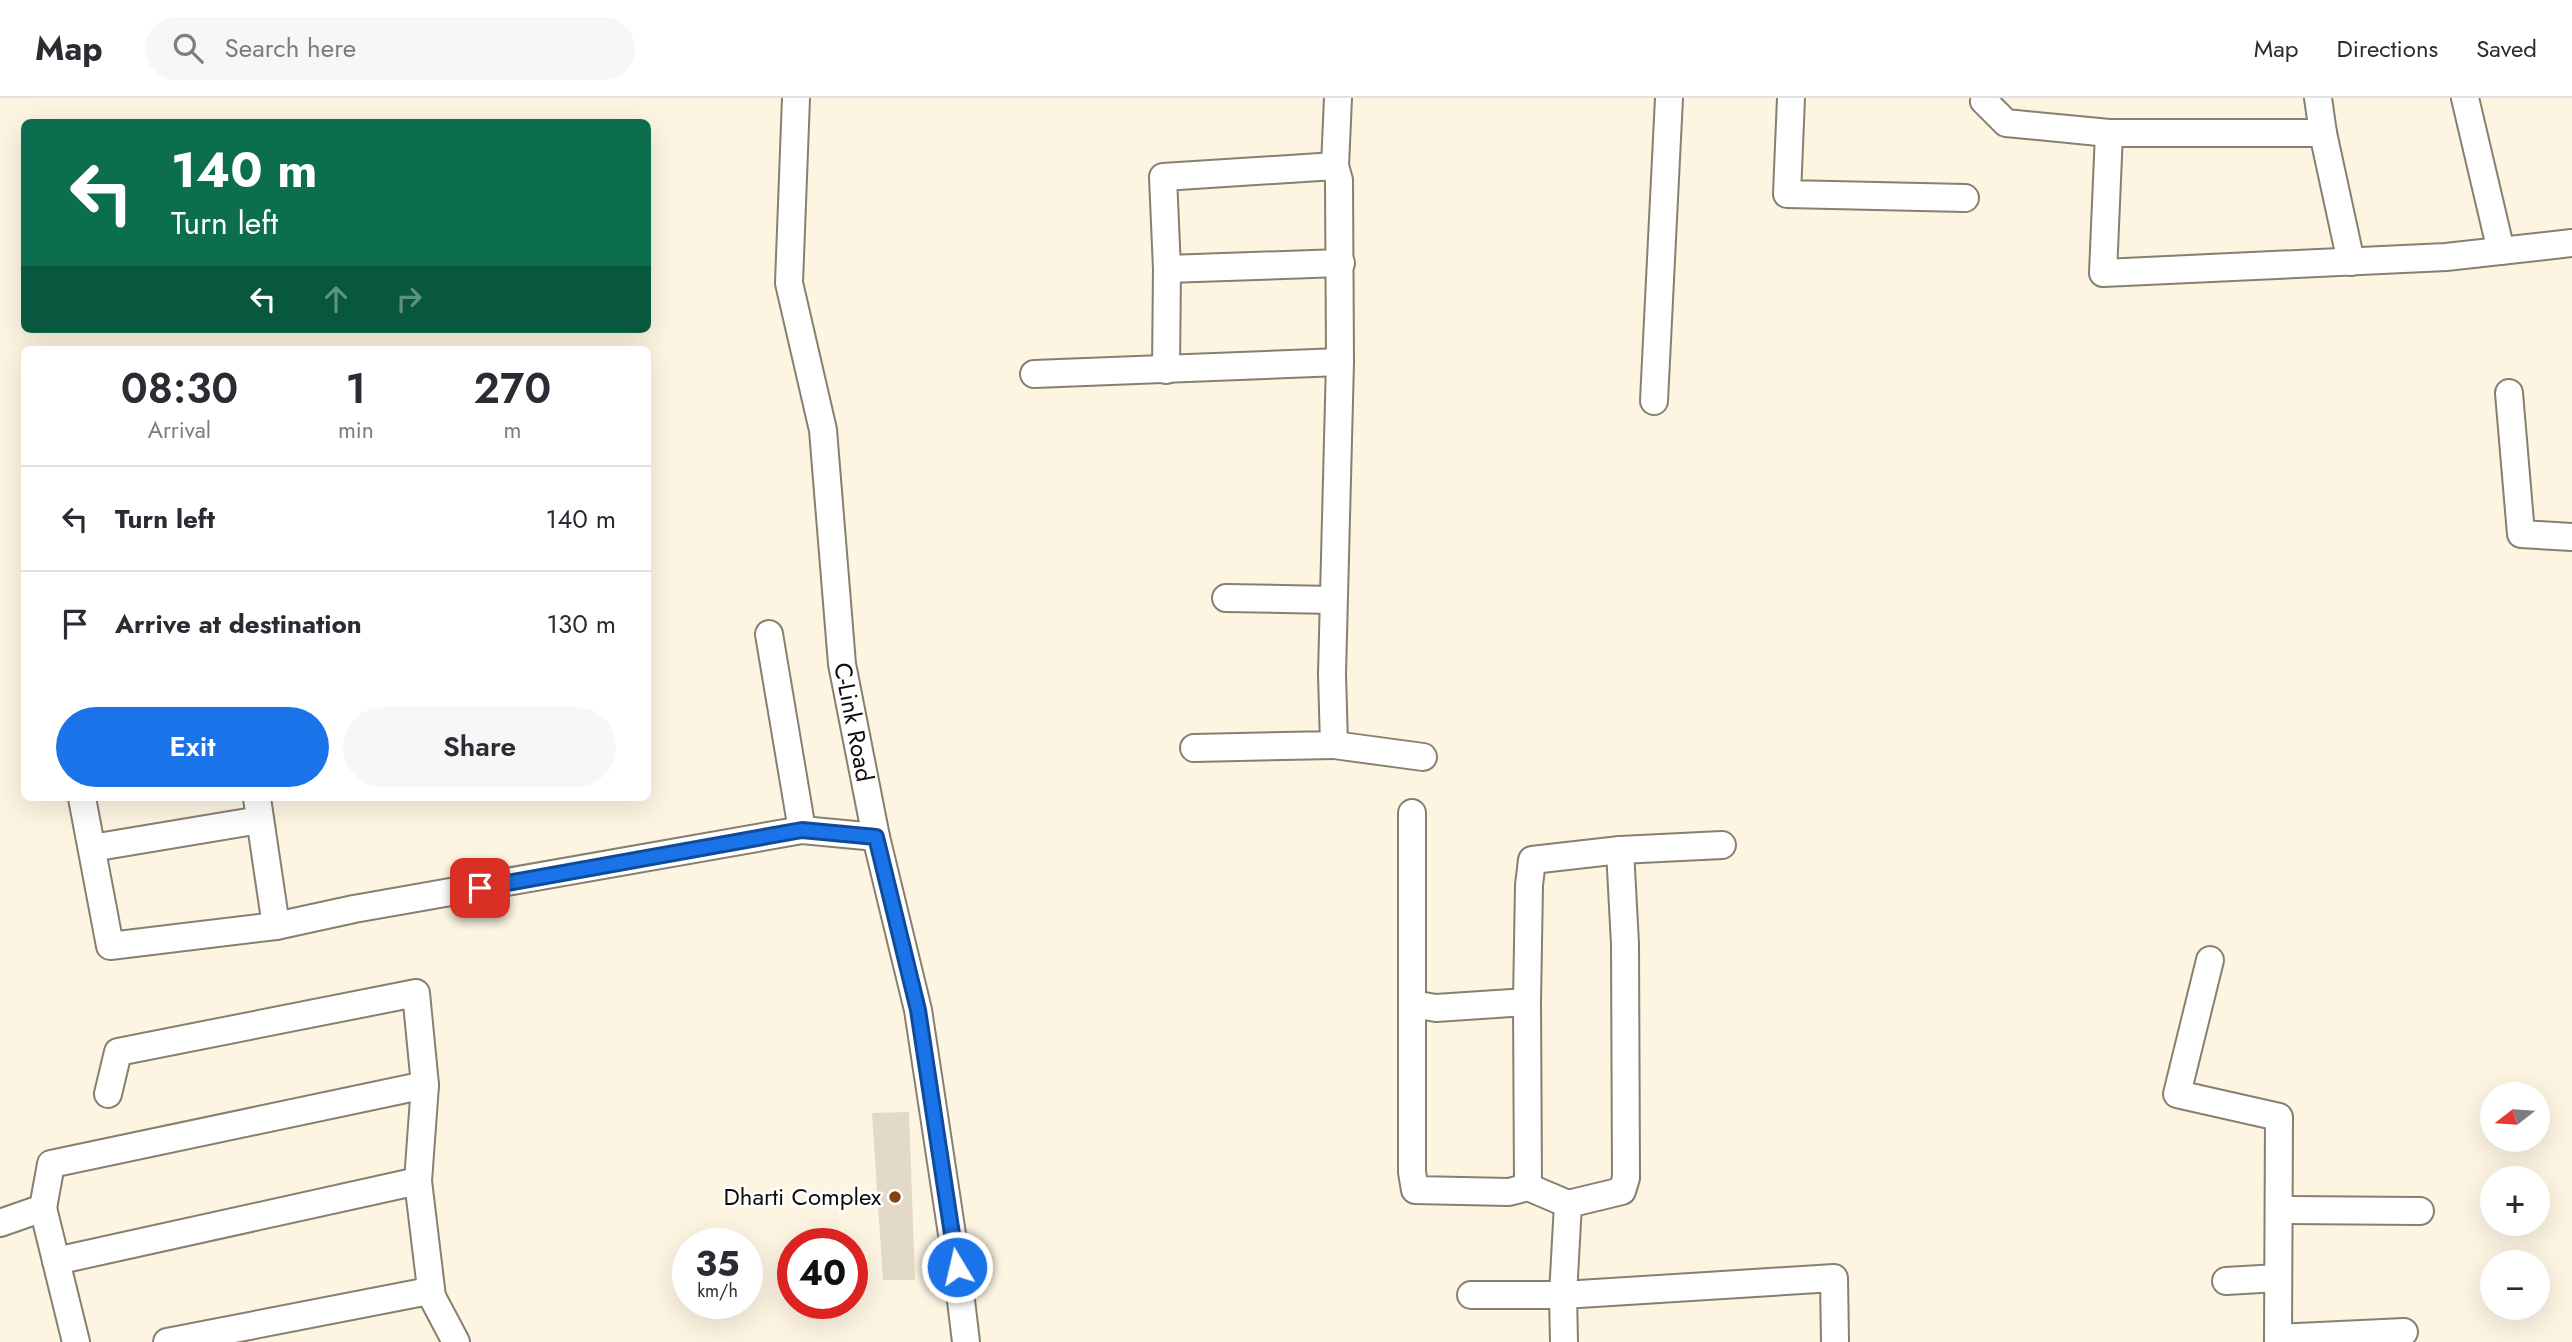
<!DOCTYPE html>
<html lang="en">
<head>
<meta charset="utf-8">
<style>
	body { margin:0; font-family:Jost,sans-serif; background:#f7f7f7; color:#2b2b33; height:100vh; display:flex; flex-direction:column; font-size:26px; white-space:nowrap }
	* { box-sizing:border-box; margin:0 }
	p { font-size:23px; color:#7c7c81 }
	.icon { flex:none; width:38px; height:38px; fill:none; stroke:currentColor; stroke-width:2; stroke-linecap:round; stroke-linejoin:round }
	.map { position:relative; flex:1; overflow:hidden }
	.sheet { position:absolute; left:21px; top:248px; width:630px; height:455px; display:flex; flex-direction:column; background:#fff; border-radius:10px; box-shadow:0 7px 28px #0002 }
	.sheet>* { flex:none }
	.top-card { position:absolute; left:21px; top:21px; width:630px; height:214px; border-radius:10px; box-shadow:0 7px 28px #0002; background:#0b6e4f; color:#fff; overflow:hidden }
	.needle { width:46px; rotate:253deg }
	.controls { position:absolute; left:2480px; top:984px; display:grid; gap:14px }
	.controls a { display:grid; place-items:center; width:70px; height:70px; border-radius:50%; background:#fff; box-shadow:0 7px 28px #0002; font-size:35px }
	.speed { position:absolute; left:672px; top:1130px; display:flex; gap:14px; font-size:35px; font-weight:700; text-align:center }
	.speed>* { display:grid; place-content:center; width:91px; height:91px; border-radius:50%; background:#fff; box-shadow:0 7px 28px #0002; line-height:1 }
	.speed small { font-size:18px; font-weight:400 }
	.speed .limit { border:10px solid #d22; background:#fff; color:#111 }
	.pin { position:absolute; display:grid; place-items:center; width:60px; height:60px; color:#fff; margin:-30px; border-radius:14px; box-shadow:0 4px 10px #0006 }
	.me { position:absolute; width:77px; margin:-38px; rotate:351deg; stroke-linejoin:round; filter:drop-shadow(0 0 5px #0008) }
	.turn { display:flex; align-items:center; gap:24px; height:147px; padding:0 35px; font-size:32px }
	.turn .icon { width:91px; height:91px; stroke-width:2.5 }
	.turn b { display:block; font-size:49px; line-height:60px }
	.lanes { display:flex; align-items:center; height:66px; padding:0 35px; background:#0003; justify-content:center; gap:35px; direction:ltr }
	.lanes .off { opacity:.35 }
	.eta { display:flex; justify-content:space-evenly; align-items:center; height:119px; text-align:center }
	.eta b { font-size:42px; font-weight:600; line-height:49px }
	.action { display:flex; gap:14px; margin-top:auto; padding:14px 35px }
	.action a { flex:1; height:80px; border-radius:42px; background:#1a73e8; color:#fff; font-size:28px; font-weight:600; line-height:80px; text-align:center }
	.action a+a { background:#f7f7f7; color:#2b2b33 }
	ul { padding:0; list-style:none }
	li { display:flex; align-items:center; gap:21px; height:105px; padding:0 35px; border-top:2px solid #e1e1e2 }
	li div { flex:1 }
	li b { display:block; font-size:26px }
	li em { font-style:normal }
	header { display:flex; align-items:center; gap:42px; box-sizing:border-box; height:98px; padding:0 35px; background:#fff; border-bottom:2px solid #e1e1e2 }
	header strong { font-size:33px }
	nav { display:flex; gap:38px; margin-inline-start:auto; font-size:24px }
	.search { width:490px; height:63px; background:#f7f7f7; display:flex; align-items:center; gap:18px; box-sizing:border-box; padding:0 24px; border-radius:38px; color:#7c7c81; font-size:26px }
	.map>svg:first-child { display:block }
	.building { fill:#e2d9c7 }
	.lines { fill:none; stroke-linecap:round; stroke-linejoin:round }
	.minor-casing { stroke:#877f6f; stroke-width:30 }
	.minor { stroke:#fff; stroke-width:26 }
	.route-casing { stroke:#114b97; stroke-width:18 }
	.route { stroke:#1a73e8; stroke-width:12 }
	.poi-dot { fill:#844409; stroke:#fff; stroke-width:2.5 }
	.labels { text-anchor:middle; stroke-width:5; stroke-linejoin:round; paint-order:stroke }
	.street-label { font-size:24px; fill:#0e0b06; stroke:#fff }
	.poi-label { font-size:24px; fill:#0e0b06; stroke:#fff; text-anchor:end }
</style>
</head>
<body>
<header>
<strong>Map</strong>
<div class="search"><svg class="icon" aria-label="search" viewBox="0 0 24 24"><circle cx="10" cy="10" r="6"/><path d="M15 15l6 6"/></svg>Search here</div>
<nav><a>Map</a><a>Directions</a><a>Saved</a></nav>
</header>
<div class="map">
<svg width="2572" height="1244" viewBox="0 0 2572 1244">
	<rect width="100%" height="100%" fill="#fdf4e2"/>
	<path class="building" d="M909,1014L915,1182H883L872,1015Z"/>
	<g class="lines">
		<defs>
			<g id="minor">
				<path id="s1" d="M796,0L789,185L823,332L842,566L876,739L918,912L957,1169L966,1244"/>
				<path d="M1791,0L1787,96L1965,100"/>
				<path d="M1985,0L1984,3L2006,25L2109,35"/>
				<path d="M2318,0L2323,35L2351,164"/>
				<path d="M2465,0L2501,153"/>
				<path d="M2323,35H2109L2103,175L2446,159L2572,145"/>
				<path d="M1167,171L1341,165"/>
				<path d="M1166,272L1167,171L1163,79L1335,68"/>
				<path d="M1034,276L1340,264"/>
				<path d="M2509,295L2521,436L2572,439"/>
				<path d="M1654,303L1669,0"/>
				<path d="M1226,500L1333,502"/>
				<path d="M769,536L802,732"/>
				<path d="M1334,647L1423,659"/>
				<path d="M1194,650L1334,647L1332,576L1340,264L1339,82L1335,68L1338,0"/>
				<path d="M82,700L110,848L276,828L354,811L802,732L876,739"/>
				<path d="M257,700L276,828"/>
				<path d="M1412,715V1074L1415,1092L1509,1094L1528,1089L1568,1106L1622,1093L1626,1080L1625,846L1620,752"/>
				<path d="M92,750L260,722"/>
				<path d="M2210,862L2177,996L2279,1019L2278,1244"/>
				<path d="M1412,906L1436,910L1527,904"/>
				<path d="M418,1083L425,987"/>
				<path d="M1528,1089L1527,904L1529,787L1532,762L1620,752L1722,747"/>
				<path d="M43,1110L76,1244"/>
				<path d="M2279,1112L2420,1113"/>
				<path d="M0,1125L43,1110L51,1066L425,987L416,895L118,954L108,996"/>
				<path d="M56,1163L418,1083L432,1199"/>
				<path d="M2226,1183L2278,1180"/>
				<path d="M1471,1197H1563L1834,1180L1835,1244"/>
				<path d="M2278,1240L2404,1234"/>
				<path d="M167,1244L429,1193L456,1244"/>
				<path d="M1564,1244L1563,1197L1568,1106"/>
			</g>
		</defs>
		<use href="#minor" class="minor-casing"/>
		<use href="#minor" class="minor"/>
	</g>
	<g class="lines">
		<defs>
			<path id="route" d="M480,790L802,732L876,739L918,912L957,1169"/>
		</defs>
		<use href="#route" class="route-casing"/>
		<use href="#route" class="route"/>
	</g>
	<circle class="poi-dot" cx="895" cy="1099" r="7"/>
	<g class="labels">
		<g class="street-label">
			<text dy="8" stroke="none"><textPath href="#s1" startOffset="630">C-Link Road</textPath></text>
		</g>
		<g class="poi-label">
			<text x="881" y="1107">Dharti Complex</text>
		</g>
	</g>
</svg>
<div class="controls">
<a><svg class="needle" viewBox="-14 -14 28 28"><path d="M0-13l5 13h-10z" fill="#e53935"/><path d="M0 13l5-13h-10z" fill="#7c7c81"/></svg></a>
<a>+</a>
<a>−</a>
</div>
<div class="speed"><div>35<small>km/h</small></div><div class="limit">40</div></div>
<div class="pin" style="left:480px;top:790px;background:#d93025"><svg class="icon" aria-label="arrive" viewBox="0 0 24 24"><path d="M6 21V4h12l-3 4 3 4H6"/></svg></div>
<svg class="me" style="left:957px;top:1169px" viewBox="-20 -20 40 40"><circle r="17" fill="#1a73e8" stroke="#fff" stroke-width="3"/><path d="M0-11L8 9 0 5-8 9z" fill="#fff"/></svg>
<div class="top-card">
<div class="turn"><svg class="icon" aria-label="left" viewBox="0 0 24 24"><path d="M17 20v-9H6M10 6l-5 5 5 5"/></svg><div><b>140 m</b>Turn left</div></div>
<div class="lanes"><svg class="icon" aria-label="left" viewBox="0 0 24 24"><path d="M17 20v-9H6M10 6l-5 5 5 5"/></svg><svg class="icon off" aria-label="ahead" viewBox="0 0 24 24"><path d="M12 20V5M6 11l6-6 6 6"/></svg><svg class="icon off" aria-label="right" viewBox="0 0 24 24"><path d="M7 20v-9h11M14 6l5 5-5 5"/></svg></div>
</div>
<section class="sheet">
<div class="eta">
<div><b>08:30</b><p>Arrival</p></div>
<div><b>1</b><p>min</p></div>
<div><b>270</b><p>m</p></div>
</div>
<ul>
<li><svg class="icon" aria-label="left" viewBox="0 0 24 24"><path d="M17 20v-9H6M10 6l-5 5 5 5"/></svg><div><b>Turn left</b></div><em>140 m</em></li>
<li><svg class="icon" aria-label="arrive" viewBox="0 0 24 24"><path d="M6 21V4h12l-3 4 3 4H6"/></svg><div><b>Arrive at destination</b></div><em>130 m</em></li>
</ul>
<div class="action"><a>Exit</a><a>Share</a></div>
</section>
</div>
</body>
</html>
